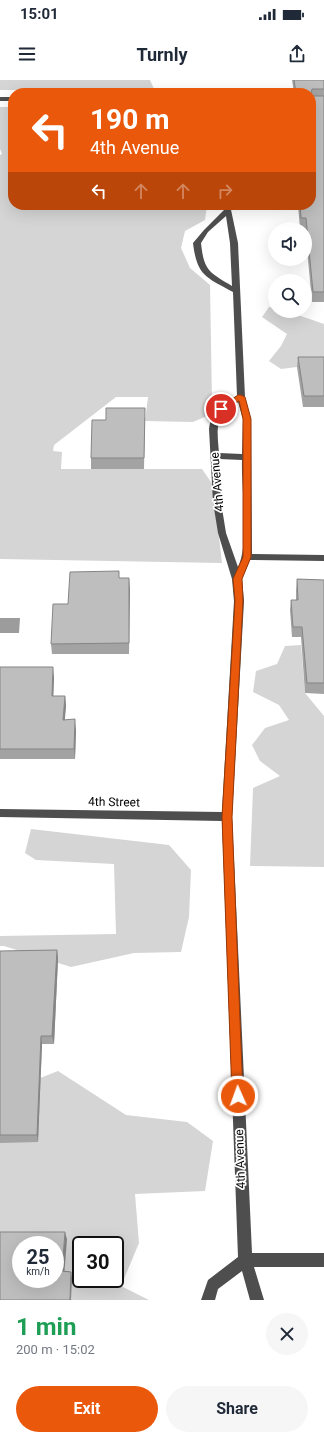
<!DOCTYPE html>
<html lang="en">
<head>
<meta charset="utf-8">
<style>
	body { margin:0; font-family:Roboto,sans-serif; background:#f6f6f7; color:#1f2937; height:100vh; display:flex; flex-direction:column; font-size:15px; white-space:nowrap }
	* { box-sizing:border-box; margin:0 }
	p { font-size:13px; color:#747a83 }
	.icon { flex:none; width:22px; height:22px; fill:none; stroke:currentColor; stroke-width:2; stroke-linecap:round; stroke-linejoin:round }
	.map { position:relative; height:1220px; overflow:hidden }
	.panel { display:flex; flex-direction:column; background:#fff; flex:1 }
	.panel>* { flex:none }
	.top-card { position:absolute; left:8px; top:8px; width:308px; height:122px; border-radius:16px; box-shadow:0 4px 16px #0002; background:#ea580c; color:#fff; overflow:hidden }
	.fabs { position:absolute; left:268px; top:142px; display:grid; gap:8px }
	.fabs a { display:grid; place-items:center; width:44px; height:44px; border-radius:50%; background:#fff; box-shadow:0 4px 16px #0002; font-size:20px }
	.speed { position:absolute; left:12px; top:1156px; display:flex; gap:8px; font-size:20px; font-weight:700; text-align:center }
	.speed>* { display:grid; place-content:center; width:52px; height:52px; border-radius:50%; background:#fff; box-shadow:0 4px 16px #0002; line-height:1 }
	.speed small { font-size:10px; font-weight:400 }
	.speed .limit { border:2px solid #111; border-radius:6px; background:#fff; color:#111 }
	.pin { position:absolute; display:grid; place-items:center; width:34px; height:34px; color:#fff; margin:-17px; border:2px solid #fff; border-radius:50%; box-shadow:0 1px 4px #0007 }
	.me { position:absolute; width:44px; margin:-22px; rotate:358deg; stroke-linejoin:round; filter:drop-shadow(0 0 3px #0008) }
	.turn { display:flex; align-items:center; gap:14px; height:84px; padding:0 16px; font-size:18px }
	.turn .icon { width:52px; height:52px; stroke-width:2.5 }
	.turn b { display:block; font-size:28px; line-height:34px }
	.lanes { display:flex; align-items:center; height:38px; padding:0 16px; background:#0003; justify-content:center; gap:20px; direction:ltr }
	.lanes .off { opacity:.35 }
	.round { display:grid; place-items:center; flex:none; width:42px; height:42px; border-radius:21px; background:#f6f6f7 }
	.summary { display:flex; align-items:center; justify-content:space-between; height:68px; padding:0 16px }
	h1 { font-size:24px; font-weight:700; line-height:30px; color:#1e9e55 }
	.cta { display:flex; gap:8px; margin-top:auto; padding:8px 16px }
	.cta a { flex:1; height:46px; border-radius:24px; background:#ea580c; color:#fff; font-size:16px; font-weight:700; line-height:46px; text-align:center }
	.cta a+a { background:#f6f6f7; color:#1f2937 }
	.status { display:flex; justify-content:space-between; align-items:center; height:28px; padding:0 20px; background:#fff; direction:ltr }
	.status svg { height:11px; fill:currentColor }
	header { display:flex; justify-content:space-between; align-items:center; height:52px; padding:0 16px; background:#fff; font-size:18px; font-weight:700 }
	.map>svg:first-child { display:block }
	.green { fill:#d5d5d5; fill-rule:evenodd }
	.water { fill:#9c9c9c }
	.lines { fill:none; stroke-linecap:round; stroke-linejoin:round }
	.minor { fill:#4e4e4e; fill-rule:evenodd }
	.wall { fill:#a3a3a3 }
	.shaded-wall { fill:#858585 }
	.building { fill:#bebebe; stroke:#858585; fill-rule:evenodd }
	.route { fill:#ea580c; stroke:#983908 }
	.labels { text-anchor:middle; stroke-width:3.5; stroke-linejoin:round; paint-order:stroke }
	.street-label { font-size:12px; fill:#000; stroke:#fff }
</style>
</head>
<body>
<div class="status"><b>15:01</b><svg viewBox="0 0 49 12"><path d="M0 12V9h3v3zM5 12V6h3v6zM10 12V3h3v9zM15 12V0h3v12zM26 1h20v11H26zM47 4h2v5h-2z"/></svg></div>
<header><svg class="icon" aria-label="menu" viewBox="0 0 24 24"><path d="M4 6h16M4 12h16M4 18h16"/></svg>Turnly<svg class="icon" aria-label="share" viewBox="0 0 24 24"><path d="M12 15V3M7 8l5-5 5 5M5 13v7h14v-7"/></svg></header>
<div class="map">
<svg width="324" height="1220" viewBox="0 0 324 1220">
	<rect width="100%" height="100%" fill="#fff"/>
	<g class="green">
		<path d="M0,0H150L155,11L0,10Z"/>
		<path d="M0,27H13V125H207L205,140L185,151L181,168L190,188L210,205L212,322L207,336L193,342L145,341L148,317H116L54,365L53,371L62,372L61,389H202L213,405L222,483L0,479V75L2,74L0,69Z"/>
		<path d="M269,227L275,228V231C292,231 308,239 324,244V277L297,287L281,289L269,281L281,266L287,254L262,237Z"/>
		<path d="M301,565L305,613L324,636V787L250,786L253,708L280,696L260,681L252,665L265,648L289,640L279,625L253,612L256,591L277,584L285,566Z"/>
		<path d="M31,749L169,765L191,790L189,837L181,872L134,873L71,887L4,866H0V856L116,854L114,784L36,780L25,773Z"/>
		<path d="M58,991L126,1035L187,1042L213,1061L205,1111L135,1114L139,1163L121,1206L149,1220H71L64,1198L66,1159H0V1062L35,1000ZM81,1165H115V1199H81Z"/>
	</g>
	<path class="water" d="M0,538H20L19,553H0Z"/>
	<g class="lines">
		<g class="minor">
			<rect x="0" y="17" width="13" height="4"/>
			<path d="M224,125H230L238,163L245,317L251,339L252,474L324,475V481L250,480L242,499L244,521L232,737L252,1173H324V1187H254L264,1220H250L242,1191L218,1209L215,1220H201L208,1200L238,1177L222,741L0,737V729L222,732L234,521L232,499L218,453L213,422L209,349C211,332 223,324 237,316L233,212C206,197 197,196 193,163L204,150L224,130ZM226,136L230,163L232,206C209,192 204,191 201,163L208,152ZM238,322L243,339L242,374L219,373C217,348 214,337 238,322ZM219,379L242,380C241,410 250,461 238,487L226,453L221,422Z"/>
		</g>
	</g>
	<g class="wall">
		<path d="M292,0H324V222H312L305,148H300L298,126H285V125H311V13H294Z"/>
		<path d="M298,277H324V327H303L297,287Z"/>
		<path d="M145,338L144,389H91V378L106,340Z"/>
		<path d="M120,498H129V574H52L51,564L68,524Z"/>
		<path d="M297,499L324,500V614L305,613L301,557H292L290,530L291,520H296V510Z"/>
		<path d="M0,587L54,597L53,616H65L66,626L64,640L76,650L75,679H0Z"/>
		<path d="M57,870L58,879L54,964H42L38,1062L0,1063V871Z"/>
	</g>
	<g class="shaded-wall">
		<path d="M129,498L130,509L129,574Z"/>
		<path d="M53,587L54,597L53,626L52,616Z"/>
		<path d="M65,616L66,626L64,650L63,640Z"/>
		<path d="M75,639L76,650L75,679L74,669Z"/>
		<path d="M57,870L58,879L54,964L52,956Z"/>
		<path d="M41,956L42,964L38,1062L37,1055Z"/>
		<path d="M65,1152L67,1159L64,1198L62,1191Z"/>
		<path d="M71,1192L72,1198L71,1220H70Z"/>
	</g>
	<g class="building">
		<path d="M294,0H324V9H312L311,13H296Z"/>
		<path d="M311,15L312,16H324V212H313L306,138H301L300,125H311Z"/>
		<path d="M298,277H324V316H304Z"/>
		<path d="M106,328H145L144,378H91L92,340H106Z"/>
		<path d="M119,491V498H129V563L51,564L53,524H68L70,492Z"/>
		<path d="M297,499L324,500V603H307L302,547H293L291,520H298Z"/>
		<path d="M0,587H53L52,616H65L63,640L75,639L74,669H0Z"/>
		<path d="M57,870L52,956H41L37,1055H0V871Z"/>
		<path d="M0,1152H65L62,1191L71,1192L70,1220H0ZM21,1165H55V1199H21Z"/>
	</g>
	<path class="route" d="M238,315H241L245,317L251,339V477L242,499L243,521L232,737L243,1016L242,1020L238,1021L233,1020L232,1016L222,737L235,521L233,499L243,477V339L239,321L224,330H219L218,329Z"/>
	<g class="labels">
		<g class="street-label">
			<text transform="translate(217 402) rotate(-95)" y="4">4th Avenue</text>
			<text transform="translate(114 722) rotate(1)" y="4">4th Street</text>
			<text transform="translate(240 1079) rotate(-92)" y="4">4th Avenue</text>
		</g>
	</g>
</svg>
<div class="fabs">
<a><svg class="icon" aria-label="sound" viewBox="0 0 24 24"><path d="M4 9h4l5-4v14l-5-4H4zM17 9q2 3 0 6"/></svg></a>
<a><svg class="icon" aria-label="search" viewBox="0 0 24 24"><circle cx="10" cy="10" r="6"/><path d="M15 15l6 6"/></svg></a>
</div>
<div class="speed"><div>25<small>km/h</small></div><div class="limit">30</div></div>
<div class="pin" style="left:221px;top:329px;background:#d93025"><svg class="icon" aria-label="arrive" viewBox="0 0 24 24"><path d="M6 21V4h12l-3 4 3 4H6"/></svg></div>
<svg class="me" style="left:238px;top:1016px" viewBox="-20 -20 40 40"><circle r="17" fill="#ea580c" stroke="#fff" stroke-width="3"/><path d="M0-11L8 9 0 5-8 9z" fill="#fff"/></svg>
<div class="top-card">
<div class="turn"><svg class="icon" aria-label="left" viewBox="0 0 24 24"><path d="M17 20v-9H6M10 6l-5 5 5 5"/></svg><div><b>190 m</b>4th Avenue</div></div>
<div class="lanes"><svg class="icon" aria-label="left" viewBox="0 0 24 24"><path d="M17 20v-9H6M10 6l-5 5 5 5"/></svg><svg class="icon off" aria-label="ahead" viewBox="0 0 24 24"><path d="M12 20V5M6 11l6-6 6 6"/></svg><svg class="icon off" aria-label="ahead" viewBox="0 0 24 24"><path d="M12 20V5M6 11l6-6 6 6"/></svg><svg class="icon off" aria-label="right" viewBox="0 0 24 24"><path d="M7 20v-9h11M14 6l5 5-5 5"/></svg></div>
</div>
</div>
<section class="panel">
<div class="summary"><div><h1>1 min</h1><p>200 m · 15:02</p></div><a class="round"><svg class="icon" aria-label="close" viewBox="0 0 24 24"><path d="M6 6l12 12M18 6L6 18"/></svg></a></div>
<div class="cta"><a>Exit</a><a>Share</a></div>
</section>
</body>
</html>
